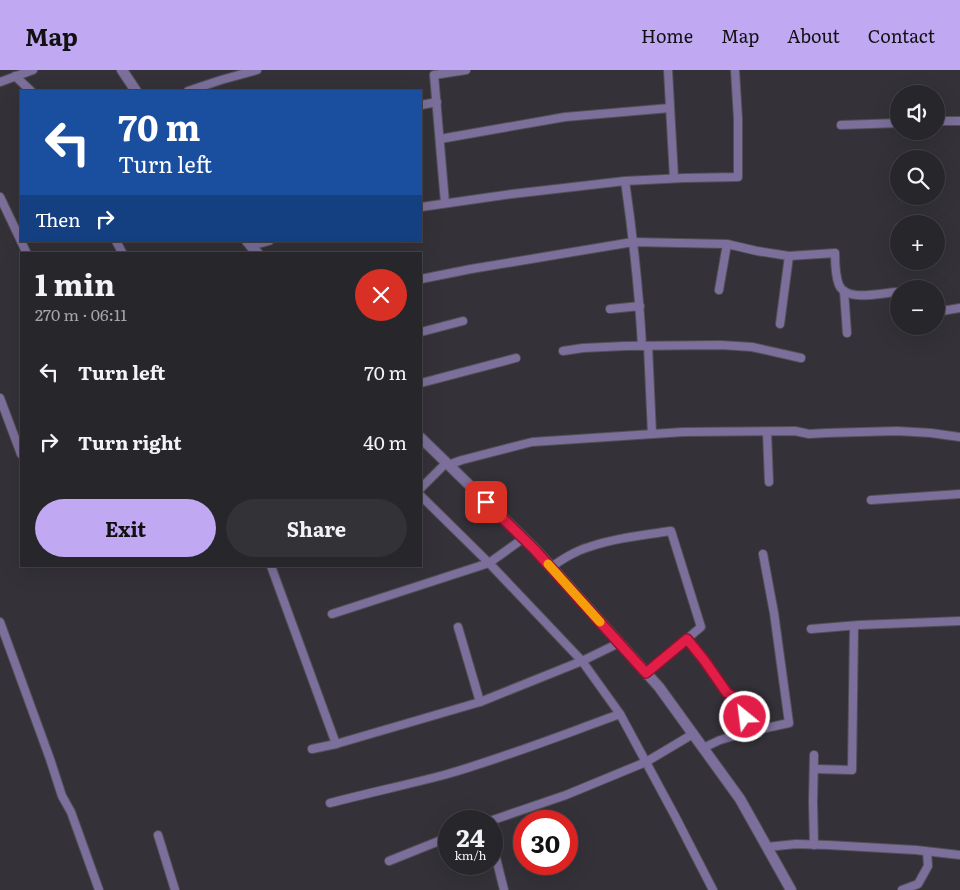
<!DOCTYPE html>
<html lang="en">
<head>
<meta charset="utf-8">
<style>
	body { margin:0; font-family:Literata,serif; background:#333236; color:#f1f3f6; height:100vh; display:flex; flex-direction:column; font-size:19px; white-space:nowrap }
	* { box-sizing:border-box; margin:0 }
	p { font-size:16px; color:#a4a5a8 }
	.icon { flex:none; width:28px; height:28px; fill:none; stroke:currentColor; stroke-width:2; stroke-linecap:round; stroke-linejoin:round }
	.map { position:relative; flex:1; overflow:hidden }
	.drawer { position:absolute; left:20px; top:182px; width:402px; height:315px; display:flex; flex-direction:column; background:#27262a; border-radius:0px; box-shadow:0 5px 20px #0002,0 0 0 1px #434347 }
	.drawer>* { flex:none }
	.guide { position:absolute; left:20px; top:20px; width:402px; height:152px; border-radius:0px; box-shadow:0 5px 20px #0002,0 0 0 1px #434347; background:#1a4fa0; color:#fff; overflow:hidden }
	.fabs { position:absolute; left:890px; top:15px; display:grid; gap:10px }
	.fabs a { display:grid; place-items:center; width:55px; height:55px; border-radius:50%; background:#27262a; box-shadow:0 5px 20px #0002,0 0 0 1px #434347; font-size:25px }
	.speed { position:absolute; left:438px; top:740px; display:flex; gap:10px; font-size:25px; font-weight:700; text-align:center }
	.speed>* { display:grid; place-content:center; width:65px; height:65px; border-radius:50%; background:#27262a; box-shadow:0 5px 20px #0002,0 0 0 1px #434347; line-height:1 }
	.speed small { font-size:12px; font-weight:400 }
	.speed .limit { border:8px solid #d22; background:#fff; color:#111 }
	.pin { position:absolute; display:grid; place-items:center; width:42px; height:42px; color:#fff; margin:-21px; border-radius:10px; box-shadow:0 2px 8px #0006 }
	.me { position:absolute; width:55px; margin:-28px; rotate:331deg; stroke-linejoin:round; filter:drop-shadow(0 0 4px #0008) }
	.turn { display:flex; align-items:center; gap:18px; height:105px; padding:0 15px; font-size:22px }
	.turn .icon { width:65px; height:65px; stroke-width:2.5 }
	.turn b { display:block; font-size:35px; line-height:42px }
	.then { display:flex; align-items:center; height:48px; padding:0 15px; background:#0003; gap:10px; font-size:19px }
	.round { display:grid; place-items:center; flex:none; width:52px; height:52px; border-radius:26px; background:#333236 }
	.overview { display:flex; align-items:center; justify-content:space-between; height:85px; padding:0 15px }
	h1 { font-size:30px; font-weight:700; line-height:38px }
	.primary-button { display:flex; gap:10px; margin-top:auto; padding:10px 15px }
	.primary-button a { flex:1; height:58px; border-radius:30px; background:#c0a8f3; color:#111; font-size:20px; font-weight:700; line-height:58px; text-align:center }
	.primary-button a+a { background:#333236; color:#f1f3f6 }
	ul { padding:0; list-style:none }
	li { display:flex; align-items:center; gap:15px; height:70px; padding:0 15px }
	li div { flex:1 }
	li b { display:block; font-size:19px }
	li em { font-style:normal }
	header { display:flex; align-items:center; gap:30px; box-sizing:border-box; height:70px; padding:0 25px; background:#c0a8f3; color:#111 }
	header strong { font-size:24px }
	nav { display:flex; gap:28px; margin-inline-start:auto; font-size:18px }
	.map>svg:first-child { display:block }
	.lines { fill:none; stroke-linecap:round; stroke-linejoin:round }
	.minor-casing { stroke:#525056; stroke-width:10 }
	.tertiary-casing { stroke:#525056; stroke-width:12 }
	.minor { stroke:#7c6f9b; stroke-width:8 }
	.tertiary { stroke:#7c6f9b; stroke-width:10 }
	.route-casing { stroke:#92132f; stroke-width:12 }
	.route { stroke:#e11d48; stroke-width:9 }
	.slow { stroke:#f59e0b; stroke-width:9 }
</style>
</head>
<body>
<header>
<strong>Map</strong>
<nav><a>Home</a><a>Map</a><a>About</a><a>Contact</a></nav>
</header>
<div class="map">
<svg width="960" height="820" viewBox="0 0 960 820">
	<rect width="100%" height="100%" fill="#343238"/>
	<g class="lines">
		<defs>
			<g id="minor">
				<path d="M668,0L674,108"/>
				<path d="M15,6L31,21"/>
				<path d="M0,12L33,0"/>
				<path d="M188,21L221,10L257,0"/>
				<path d="M421,35L437,32"/>
				<path d="M936,51H960"/>
				<path d="M841,55L899,53"/>
				<path d="M440,69L565,47L670,38"/>
				<path d="M625,111C633,166 639,221 642,276"/>
				<path d="M0,127L21,171"/>
				<path d="M445,133L434,5L466,0"/>
				<path d="M421,137L512,124L625,111L684,108L738,107V49L735,0"/>
				<path d="M21,171L27,184"/>
				<path d="M116,171L123,184"/>
				<path d="M250,176L269,171"/>
				<path d="M421,209L471,199L633,172L727,174L757,181L789,186L835,183C835,193 835,205 839,215C847,233 883,222 899,222"/>
				<path d="M719,220L727,174"/>
				<path d="M844,221L847,263"/>
				<path d="M610,239L640,236"/>
				<path d="M936,242L960,238"/>
				<path d="M780,254L789,186"/>
				<path d="M421,262L463,251"/>
				<path d="M648,276L652,364"/>
				<path d="M563,281L583,278L625,276L721,275L752,277L801,288"/>
				<path d="M421,313L516,288"/>
				<path d="M0,328L21,384"/>
				<path d="M767,362L769,412"/>
				<path d="M448,395L462,390L532,372L683,362L795,361L809,364L826,363L897,361L931,363L960,367"/>
				<path d="M421,418L446,393"/>
				<path d="M421,426L489,493L582,591L620,644L675,746L713,820"/>
				<path d="M871,430L960,424"/>
				<path d="M271,496L336,674"/>
				<path d="M551,497C563,489 575,481 589,477C615,468 644,465 671,461L701,557L646,603"/>
				<path d="M332,544L489,493L524,468"/>
				<path d="M0,552L50,689L62,726L71,742L99,820"/>
				<path d="M458,557L480,632"/>
				<path d="M811,559L859,555L960,551"/>
				<path d="M687,569L704,590L727,623L742,631L748,662L720,670L703,678"/>
				<path d="M748,662L789,653L774,543L763,484"/>
				<path d="M312,679L336,674L480,632L582,591L619,573"/>
				<path d="M814,699L852,700L854,556"/>
				<path d="M330,733C368,723 406,715 444,705C504,688 562,665 620,644"/>
				<path d="M490,751L566,725L646,692L693,664"/>
				<path d="M158,765L175,820"/>
				<path d="M491,768L504,820"/>
				<path d="M814,775L813,732L814,685"/>
				<path d="M767,777L796,774L828,775L916,780L960,785"/>
				<path d="M389,791L449,767"/>
				<path d="M902,820L918,814L928,796L927,782"/>
			</g>
			<g id="tertiary">
				<path d="M122,0L136,21"/>
				<path d="M247,171L258,184"/>
				<path d="M421,368L535,479L659,617L740,729L791,820"/>
			</g>
		</defs>
		<use href="#minor" class="minor-casing"/>
		<use href="#tertiary" class="tertiary-casing"/>
		<use href="#minor" class="minor"/>
		<use href="#tertiary" class="tertiary"/>
	</g>
	<g class="lines">
		<defs>
			<path id="route" d="M486,432L534,479L646,603L687,569L704,590L727,623L742,632L745,647"/>
		</defs>
		<use href="#route" class="route-casing"/>
		<use href="#route" class="route"/>
		<path class="slow" d="M548,494L600,552"/>
	</g>
</svg>
<div class="fabs">
<a><svg class="icon" aria-label="sound" viewBox="0 0 24 24"><path d="M4 9h4l5-4v14l-5-4H4zM17 9q2 3 0 6"/></svg></a>
<a><svg class="icon" aria-label="search" viewBox="0 0 24 24"><circle cx="10" cy="10" r="6"/><path d="M15 15l6 6"/></svg></a>
<a>+</a>
<a>−</a>
</div>
<div class="speed"><div>24<small>km/h</small></div><div class="limit">30</div></div>
<div class="pin" style="left:486px;top:432px;background:#d93025"><svg class="icon" aria-label="arrive" viewBox="0 0 24 24"><path d="M6 21V4h12l-3 4 3 4H6"/></svg></div>
<svg class="me" style="left:745px;top:647px" viewBox="-20 -20 40 40"><circle r="17" fill="#e11d48" stroke="#fff" stroke-width="3"/><path d="M0-11L8 9 0 5-8 9z" fill="#fff"/></svg>
<div class="guide">
<div class="turn"><svg class="icon" aria-label="left" viewBox="0 0 24 24"><path d="M17 20v-9H6M10 6l-5 5 5 5"/></svg><div><b>70 m</b>Turn left</div></div>
<div class="then">Then<svg class="icon" aria-label="right" viewBox="0 0 24 24"><path d="M7 20v-9h11M14 6l5 5-5 5"/></svg></div>
</div>
<section class="drawer">
<div class="overview"><div><h1>1 min</h1><p>270 m · 06:11</p></div><a class="round" style="background:#d93025;color:#fff"><svg class="icon" aria-label="close" viewBox="0 0 24 24"><path d="M6 6l12 12M18 6L6 18"/></svg></a></div>
<ul>
<li><svg class="icon" aria-label="left" viewBox="0 0 24 24"><path d="M17 20v-9H6M10 6l-5 5 5 5"/></svg><div><b>Turn left</b></div><em>70 m</em></li>
<li><svg class="icon" aria-label="right" viewBox="0 0 24 24"><path d="M7 20v-9h11M14 6l5 5-5 5"/></svg><div><b>Turn right</b></div><em>40 m</em></li>
</ul>
<div class="primary-button"><a>Exit</a><a>Share</a></div>
</section>
</div>
</body>
</html>
